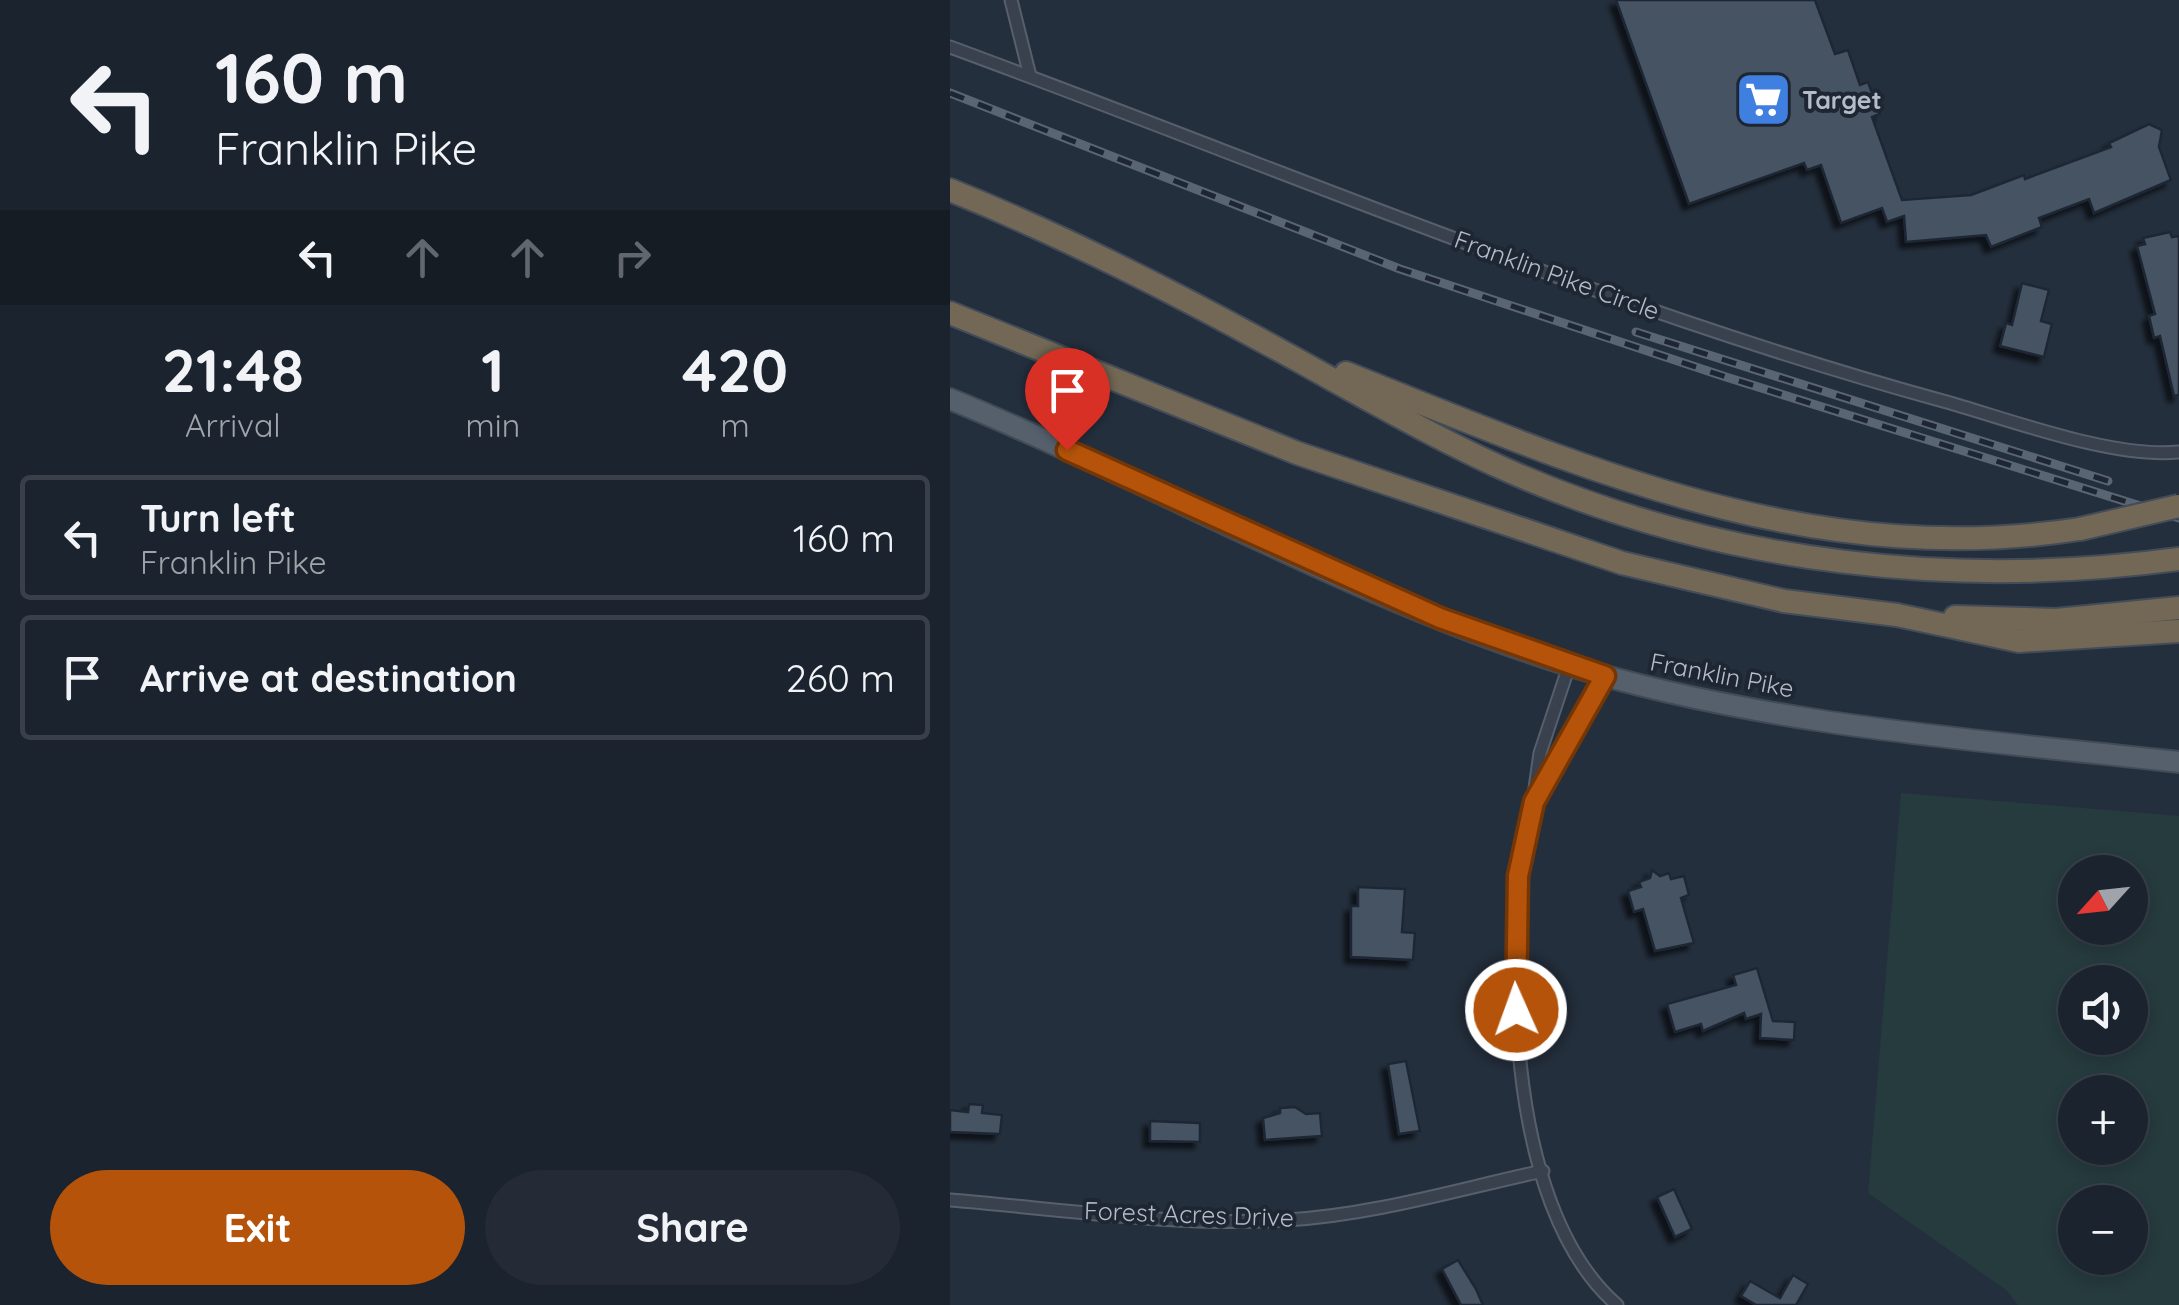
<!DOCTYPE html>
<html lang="en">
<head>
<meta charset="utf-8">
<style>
	body { margin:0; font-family:Quicksand,sans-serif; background:#242b36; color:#f1f3f6; height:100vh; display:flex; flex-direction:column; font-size:38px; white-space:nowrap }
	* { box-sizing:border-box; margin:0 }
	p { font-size:32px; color:#a0a4aa }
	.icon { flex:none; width:55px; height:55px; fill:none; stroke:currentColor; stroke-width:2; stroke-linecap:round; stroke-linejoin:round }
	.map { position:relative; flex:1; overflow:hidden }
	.details { display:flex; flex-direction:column; background:#1b232e; width:950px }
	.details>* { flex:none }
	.guide { background:#1b232e; color:#f1f3f6; overflow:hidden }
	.needle { width:65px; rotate:243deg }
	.controls { position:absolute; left:1108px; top:855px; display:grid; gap:20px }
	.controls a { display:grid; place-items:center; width:90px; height:90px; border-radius:50%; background:#1b232e; box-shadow:0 5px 15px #0003,0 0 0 2px #39404a; font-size:50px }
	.pin { position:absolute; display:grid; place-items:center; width:85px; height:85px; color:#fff; margin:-102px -42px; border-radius:50% 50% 50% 0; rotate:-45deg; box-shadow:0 0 10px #0007 }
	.pin .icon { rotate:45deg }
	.me { position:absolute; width:110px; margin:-55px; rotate:358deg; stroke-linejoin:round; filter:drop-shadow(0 0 8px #0008) }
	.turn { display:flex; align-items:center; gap:35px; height:210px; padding:0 50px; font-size:45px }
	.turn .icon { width:130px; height:130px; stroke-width:2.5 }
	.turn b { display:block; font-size:70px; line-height:85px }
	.lanes { display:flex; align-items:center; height:95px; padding:0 50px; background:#0003; justify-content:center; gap:50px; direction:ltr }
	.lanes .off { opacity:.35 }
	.eta { display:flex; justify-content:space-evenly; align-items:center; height:170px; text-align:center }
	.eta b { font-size:60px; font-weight:700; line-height:70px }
	.button { display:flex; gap:20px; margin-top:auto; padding:20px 50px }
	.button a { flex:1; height:115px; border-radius:60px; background:#b45309; color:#fff; font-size:40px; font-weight:700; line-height:115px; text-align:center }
	.button a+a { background:#242b36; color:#f1f3f6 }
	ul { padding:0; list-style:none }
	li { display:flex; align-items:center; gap:30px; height:125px; margin:0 20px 15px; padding:0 30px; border:5px solid #39404a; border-radius:10px }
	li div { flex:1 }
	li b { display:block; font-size:38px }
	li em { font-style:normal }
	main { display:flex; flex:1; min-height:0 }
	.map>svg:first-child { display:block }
	.green { fill:#263b3e; fill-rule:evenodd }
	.building { fill:#455262; stroke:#1f2834; stroke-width:2.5; filter:url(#shadow) }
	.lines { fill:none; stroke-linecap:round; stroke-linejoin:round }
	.street-casing { stroke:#565f6b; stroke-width:15 }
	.primary-casing { stroke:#414a56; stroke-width:24 }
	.highway-casing { stroke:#434c58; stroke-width:26 }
	.street { stroke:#38414d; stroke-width:11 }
	.primary { stroke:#56606d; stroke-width:20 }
	.highway { stroke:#736855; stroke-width:22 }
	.rail-casing { stroke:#5a6574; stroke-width:9 }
	.rail { stroke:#1d2632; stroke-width:5; stroke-dasharray:15; stroke-linecap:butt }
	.highway-bridge-casing { stroke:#434c58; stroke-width:26; stroke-linecap:butt }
	.highway-bridge { stroke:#736855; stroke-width:22 }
	.route-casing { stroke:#753606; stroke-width:25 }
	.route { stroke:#b45309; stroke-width:18 }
	.labels { text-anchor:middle; stroke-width:8; stroke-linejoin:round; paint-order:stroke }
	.poi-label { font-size:25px; font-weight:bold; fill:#b4bcc9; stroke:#1d2632; text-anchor:start }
	.street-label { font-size:25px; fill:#b4bcc9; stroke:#1d2632 }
</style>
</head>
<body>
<main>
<section class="details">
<div class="guide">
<div class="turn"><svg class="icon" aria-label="left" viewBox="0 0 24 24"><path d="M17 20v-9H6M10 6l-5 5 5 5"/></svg><div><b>160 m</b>Franklin Pike</div></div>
<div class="lanes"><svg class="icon" aria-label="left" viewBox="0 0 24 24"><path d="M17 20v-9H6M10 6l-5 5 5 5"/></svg><svg class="icon off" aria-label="ahead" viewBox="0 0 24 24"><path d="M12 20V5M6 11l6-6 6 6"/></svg><svg class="icon off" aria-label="ahead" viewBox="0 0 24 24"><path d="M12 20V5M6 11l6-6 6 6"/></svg><svg class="icon off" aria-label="right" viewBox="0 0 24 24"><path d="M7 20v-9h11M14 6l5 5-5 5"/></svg></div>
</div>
<div class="eta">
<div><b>21:48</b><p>Arrival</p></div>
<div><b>1</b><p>min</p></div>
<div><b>420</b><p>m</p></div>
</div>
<ul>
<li><svg class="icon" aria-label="left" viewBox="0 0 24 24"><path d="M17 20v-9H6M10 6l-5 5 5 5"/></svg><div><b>Turn left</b><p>Franklin Pike</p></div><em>160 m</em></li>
<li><svg class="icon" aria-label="arrive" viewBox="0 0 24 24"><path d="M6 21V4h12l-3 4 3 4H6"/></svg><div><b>Arrive at destination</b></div><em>260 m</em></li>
</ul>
<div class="button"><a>Exit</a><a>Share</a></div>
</section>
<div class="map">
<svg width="1229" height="1305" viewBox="0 0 1229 1305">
	<defs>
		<filter id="shadow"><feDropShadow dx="-6" dy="6" stdDeviation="2.5" flood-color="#0009"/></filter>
	</defs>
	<rect width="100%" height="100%" fill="#242f3d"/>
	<path class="green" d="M951,793L1229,816V1305H1068L1056,1290L918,1193ZM1125,872H1180V928H1125ZM1125,982H1180V1038H1125ZM1125,1092H1180V1148H1125ZM1125,1202H1180V1258H1125Z"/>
	<g class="building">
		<path d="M666,0H865L885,54L898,50L910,85L918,82L930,114L922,117L952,200L1021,195L1074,175L1075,179L1161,147L1159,143L1199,124L1212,130L1209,147L1221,180L1144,213L1139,199L1089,218L1092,227L1041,247L1036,235L956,242L954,216L937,222L932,208L891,223L871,165L857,170L854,163L739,204Z"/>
		<path d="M1220,232L1222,237L1229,236V395L1224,396L1210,336L1204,338L1199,316L1205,314L1187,246L1195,244L1193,238Z"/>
		<path d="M1072,283L1099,290L1091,321L1102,324L1094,357L1050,346L1056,323L1062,325Z"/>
		<path d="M702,870L710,876L719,873L721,879L734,876L739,895L731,898L744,943L705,951L693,909L684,912L678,891L691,887L689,882L700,878Z"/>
		<path d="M408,887L455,889L452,932L465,933L463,960L401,957V906H408Z"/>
		<path d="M807,968L823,1021L845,1022L844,1040L810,1038L811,1014L796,1019L794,1013L753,1031L751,1024L725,1032L717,1004L786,985L783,975Z"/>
		<path d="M456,1061L470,1131L449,1134L438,1064Z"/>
		<path d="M19,1104L33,1105L32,1113L52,1115L50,1134L0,1132V1110L18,1112Z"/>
		<path d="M345,1107L356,1114L370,1113L372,1136L315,1140L313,1118L330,1113V1108Z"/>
		<path d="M200,1121L250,1123V1142L200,1141Z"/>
		<path d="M724,1189L742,1229L725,1237L707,1197Z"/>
		<path d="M508,1260L526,1289L533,1305H511L492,1269Z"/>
		<path d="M843,1275L858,1284L846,1305H806L791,1296L800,1281L830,1298Z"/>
	</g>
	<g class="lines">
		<defs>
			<g id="street">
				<path d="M61,0L80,76"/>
				<path d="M0,47C329,168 654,308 993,401C1058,419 1163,459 1229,452"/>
				<path d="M619,666L590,753L583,802L655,676"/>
				<path d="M583,802C553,938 552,1205 667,1305"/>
				<path d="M0,1200C111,1209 225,1227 337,1220C424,1215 509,1189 593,1171"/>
			</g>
			<path id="primary" d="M0,399C207,484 404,598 618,665C810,725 1029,740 1229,762"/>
			<g id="highway">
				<path d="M0,190C104,232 208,284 307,338C393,384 478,436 568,475C775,564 1007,589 1229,559"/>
				<path d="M0,313L347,453L672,563L834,601L947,615L1069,641L1229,631"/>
				<path d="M396,373C636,469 863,570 1130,529"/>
				<path d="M1005,617L1106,620L1229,608"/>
			</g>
		</defs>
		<use href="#street" class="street-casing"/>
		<use href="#primary" class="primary-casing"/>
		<use href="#highway" class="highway-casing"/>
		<use href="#street" class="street"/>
		<use href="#primary" class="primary"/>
		<use href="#highway" class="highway"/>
		<defs>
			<g id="rail">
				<path d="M0,93L450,269L776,377L1229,518"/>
				<path d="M686,332L1158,481"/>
			</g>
		</defs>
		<use href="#rail" class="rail-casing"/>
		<use href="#rail" class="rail"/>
		<defs>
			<path id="highway-bridge" d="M1130,529L1229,506"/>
		</defs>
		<use href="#highway-bridge" class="highway-bridge-casing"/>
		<use href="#highway-bridge" class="highway-bridge"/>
	</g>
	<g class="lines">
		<defs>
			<path id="route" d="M117,450L490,618L655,676L584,802L568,876L566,1010"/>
		</defs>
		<use href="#route" class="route-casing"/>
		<use href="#route" class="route"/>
	</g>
	<defs>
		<symbol id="supermarket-square" viewBox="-11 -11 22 22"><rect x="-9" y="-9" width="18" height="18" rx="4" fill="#3f7fe0" stroke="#1d2632"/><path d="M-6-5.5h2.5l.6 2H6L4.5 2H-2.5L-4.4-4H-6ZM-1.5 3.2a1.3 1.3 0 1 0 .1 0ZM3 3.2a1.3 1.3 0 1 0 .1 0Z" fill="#fff"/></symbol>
	</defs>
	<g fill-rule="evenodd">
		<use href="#supermarket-square" x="782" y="68" width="63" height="63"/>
	</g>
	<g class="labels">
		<g class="poi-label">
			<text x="852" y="109">Target</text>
		</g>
		<g class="street-label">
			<text transform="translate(607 275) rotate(20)" y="9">Franklin Pike Circle</text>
			<text transform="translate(772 675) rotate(11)" y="9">Franklin Pike</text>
			<text transform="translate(239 1214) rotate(2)" y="9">Forest Acres Drive</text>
		</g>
	</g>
</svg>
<div class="controls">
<a><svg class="needle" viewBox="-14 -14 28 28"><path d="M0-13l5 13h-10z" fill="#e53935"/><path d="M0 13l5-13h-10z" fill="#a0a4aa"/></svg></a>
<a><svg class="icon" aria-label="sound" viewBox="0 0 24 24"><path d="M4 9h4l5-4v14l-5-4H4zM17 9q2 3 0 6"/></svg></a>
<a>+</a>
<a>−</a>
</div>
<div class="pin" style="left:117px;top:450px;background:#d93025"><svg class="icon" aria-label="arrive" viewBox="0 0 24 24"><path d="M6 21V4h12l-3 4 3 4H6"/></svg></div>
<svg class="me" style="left:566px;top:1010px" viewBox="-20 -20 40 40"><circle r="17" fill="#b45309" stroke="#fff" stroke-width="3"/><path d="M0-11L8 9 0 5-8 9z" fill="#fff"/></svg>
</div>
</main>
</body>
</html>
